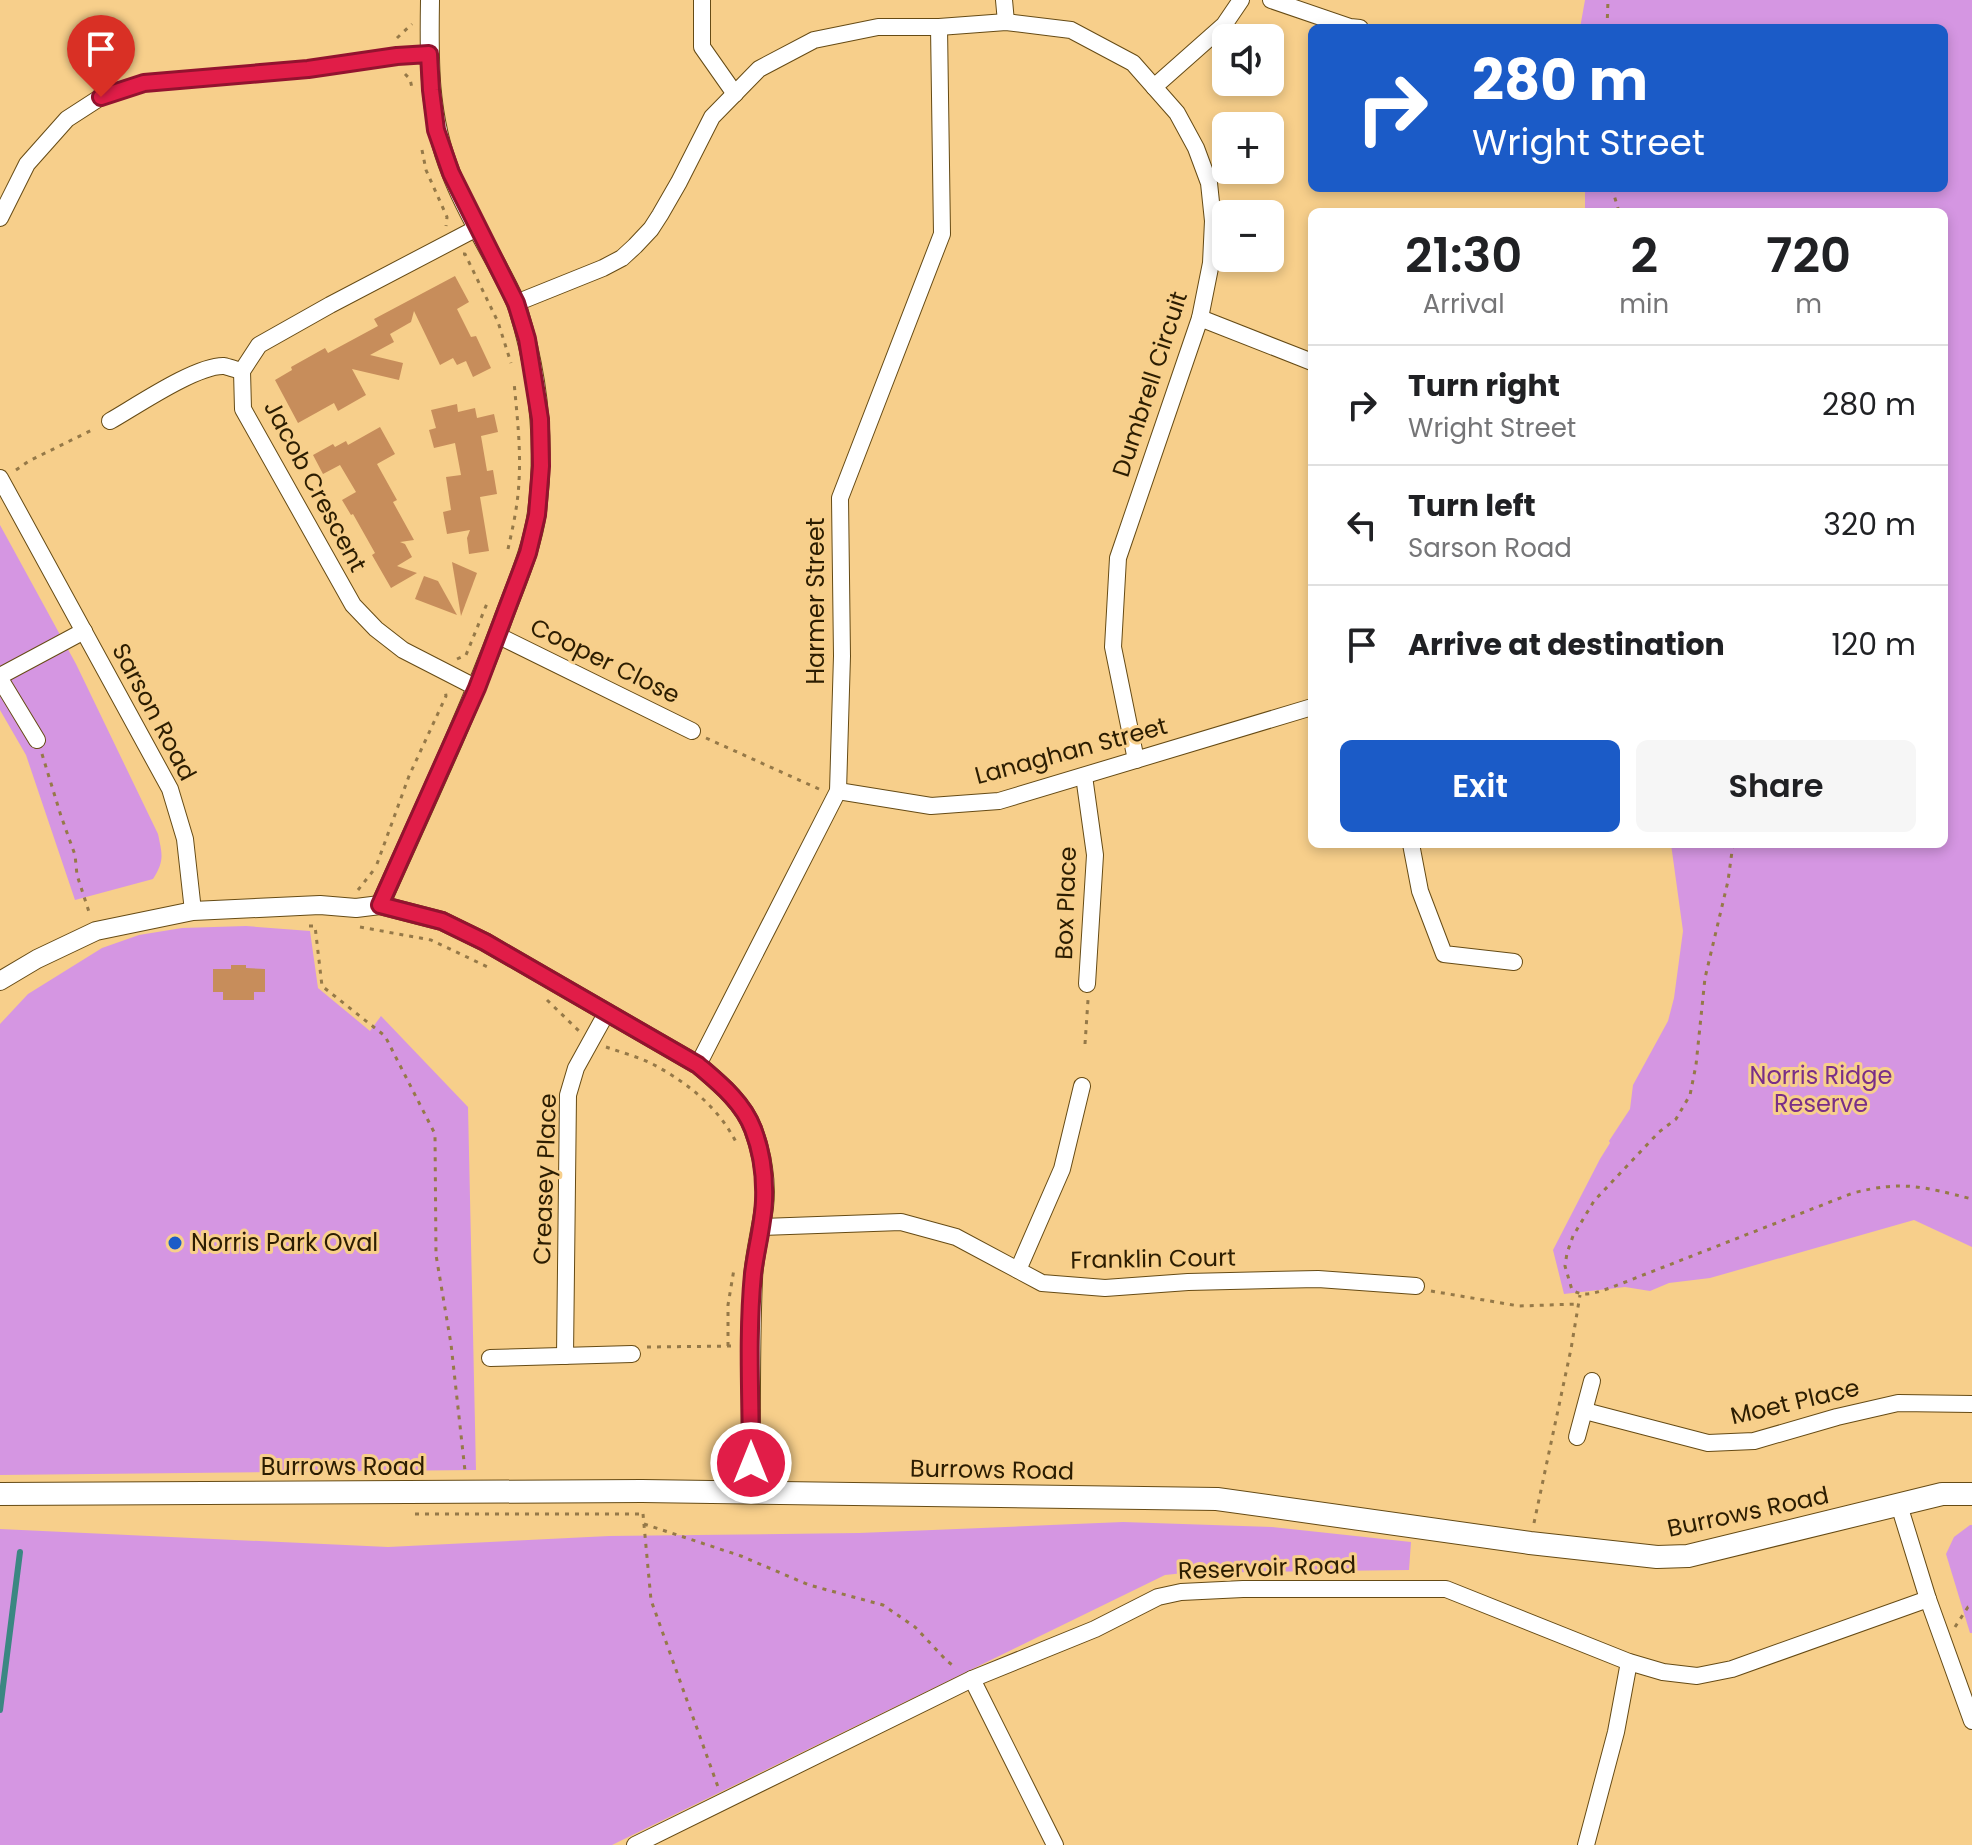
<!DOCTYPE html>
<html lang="en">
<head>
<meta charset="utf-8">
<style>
	body { margin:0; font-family:Poppins,sans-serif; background:#f6f6f6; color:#202124; height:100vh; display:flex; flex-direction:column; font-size:30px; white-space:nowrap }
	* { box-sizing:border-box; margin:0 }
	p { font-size:26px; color:#757577 }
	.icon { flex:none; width:44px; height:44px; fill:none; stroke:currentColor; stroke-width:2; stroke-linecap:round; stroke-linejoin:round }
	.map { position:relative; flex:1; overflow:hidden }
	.drawer { position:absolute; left:1308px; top:208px; width:640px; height:640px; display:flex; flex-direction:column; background:#fff; border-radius:12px; box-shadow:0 4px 12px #0003 }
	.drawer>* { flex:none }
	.hud { position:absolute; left:1308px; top:24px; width:640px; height:168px; border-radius:12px; box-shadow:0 4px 12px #0003; background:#1b5bc7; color:#fff; overflow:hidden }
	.fabs { position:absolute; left:1212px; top:24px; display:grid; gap:16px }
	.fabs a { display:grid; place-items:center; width:72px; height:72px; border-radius:12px; background:#fff; box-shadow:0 4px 12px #0003; font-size:40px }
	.pin { position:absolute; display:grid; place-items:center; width:68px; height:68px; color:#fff; margin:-82px -34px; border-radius:50% 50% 50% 0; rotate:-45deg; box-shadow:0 0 8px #0007 }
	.pin .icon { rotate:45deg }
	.me { position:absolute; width:88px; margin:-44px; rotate:0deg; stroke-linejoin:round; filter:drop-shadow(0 0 6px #0008) }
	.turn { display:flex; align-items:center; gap:28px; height:168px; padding:0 32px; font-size:36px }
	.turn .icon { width:104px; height:104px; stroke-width:2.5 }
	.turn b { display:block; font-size:56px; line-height:68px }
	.eta { display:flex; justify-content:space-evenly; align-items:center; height:136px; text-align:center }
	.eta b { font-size:48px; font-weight:600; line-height:56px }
	.cta { display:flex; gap:16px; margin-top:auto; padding:16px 32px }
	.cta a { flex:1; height:92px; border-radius:12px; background:#1b5bc7; color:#fff; font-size:32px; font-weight:600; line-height:92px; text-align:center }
	.cta a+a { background:#f6f6f6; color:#202124 }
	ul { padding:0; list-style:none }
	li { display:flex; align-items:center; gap:24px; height:120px; padding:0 32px; border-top:2px solid #e0e0e0 }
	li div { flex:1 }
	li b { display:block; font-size:30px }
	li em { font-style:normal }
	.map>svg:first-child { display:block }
	.green { fill:#d596e2 }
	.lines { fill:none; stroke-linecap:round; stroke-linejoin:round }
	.stream { stroke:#3b8782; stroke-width:6 }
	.building { fill:#c78d5b }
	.minor-casing { stroke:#664b15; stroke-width:18 }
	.tertiary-casing { stroke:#664b15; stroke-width:20 }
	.secondary-casing { stroke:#664b15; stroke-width:24 }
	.path { stroke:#957948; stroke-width:3; stroke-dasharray:4 6; stroke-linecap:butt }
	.minor { stroke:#fff; stroke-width:16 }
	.tertiary { stroke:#fff; stroke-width:18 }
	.secondary { stroke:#fff; stroke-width:22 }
	.route-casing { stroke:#92132f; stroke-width:20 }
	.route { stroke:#e11d48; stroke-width:14 }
	.poi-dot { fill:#1b5bc7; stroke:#f7cf8b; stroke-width:3 }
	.labels { text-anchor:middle; stroke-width:6; stroke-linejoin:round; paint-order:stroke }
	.street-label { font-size:24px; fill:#2c1d01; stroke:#f7cf8b }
	.park-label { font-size:24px; fill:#792e88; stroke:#f7cf8b }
	.poi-label { font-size:24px; fill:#2c1d01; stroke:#f7cf8b; text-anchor:start }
</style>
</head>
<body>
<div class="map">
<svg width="1972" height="1845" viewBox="0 0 1972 1845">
	<rect width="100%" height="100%" fill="#f7cf8b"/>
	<g class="green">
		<path d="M1585,0H1972V1247L1914,1220L1710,1278L1669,1283L1650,1291L1625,1287L1564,1294L1553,1250L1600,1159L1610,1143L1609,1141L1630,1109L1633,1085L1668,1021L1674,998L1683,931L1671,844H1944V212H1585V188H1944V28H1580Z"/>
		<path d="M0,525L76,664L158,834C162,854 165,860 153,879L75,900L26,755L0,710Z"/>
		<path d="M246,926L310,931L318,988L370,1031L381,1016L468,1107L476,1470L0,1475V1024L28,994L102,948L139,935L182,928Z"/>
		<path d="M1123,1522L1272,1527L1411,1542L1409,1570L1184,1573L1165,1575L612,1845H0V1529L388,1547L609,1536L859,1533Z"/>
		<path d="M1970,1525H1972V1633H1970L1946,1554L1954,1537Z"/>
	</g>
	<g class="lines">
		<path class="stream" d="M0,1710L20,1552"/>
	</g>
	<g class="building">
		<path d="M455,276L469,302L457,309L471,337L476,336L491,368L473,377L466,361L457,365L453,358L440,365L414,311L411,322L390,334L394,342L370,355L403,363L399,380L352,369L366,395L338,411L334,403L298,423L275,380L292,370L291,367L325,348L328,353L378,326L374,319Z"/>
		<path d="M457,404L458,412L475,408L477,418L494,414L498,432L481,436L487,471L493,470L497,494L480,497L489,551L469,554L467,538L470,530L447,534L443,512L451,510L446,477L461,475L455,443L434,448L429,430L436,428L431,410Z"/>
		<path d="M380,427L395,454L377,464L397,500L393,502L414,540L400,542L405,544L412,557L397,566L417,573L391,588L372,555L375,553L353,514L351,515L342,500L356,492L340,465L323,474L313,455L333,444L335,447L346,441L348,445Z"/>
		<path d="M452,562L477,573L461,616Z"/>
		<path d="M424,576L438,581L457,615L415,599Z"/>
		<path d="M231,965H246V968L265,969V992H254V1000H223V992H213V969H231Z"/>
	</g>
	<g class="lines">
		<defs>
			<g id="minor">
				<path d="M702,0V47L735,94"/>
				<path d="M1004,0L1006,22"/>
				<path d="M1271,0L1350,27L1360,28"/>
				<path d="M1154,87L1224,25L1241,0"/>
				<path d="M0,218L27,164L67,119L101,97L144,83L308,69L397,56L429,54"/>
				<path d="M477,228L330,305L259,345L242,371L243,409L353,605L376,629L403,650L477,688"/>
				<path d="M516,303L603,268L622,258L635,246L651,229L660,215L679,182L712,117L759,69L814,40L878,27H939L1006,22L1071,30L1133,63L1177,113L1196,148L1209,183L1213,221L1211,263L1200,318L1118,558L1113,647L1136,760"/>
				<path d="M1200,318L1312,362"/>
				<path d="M110,421C135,407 196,365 224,366C229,367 236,370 242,371"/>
				<path d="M0,478L170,789L185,839L193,911"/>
				<path d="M497,635L692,731"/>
				<path d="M0,676L84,631"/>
				<path d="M0,679L37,740"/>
				<path d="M1084,776L1095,855L1087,984"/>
				<path d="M838,791L931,806L999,801L1312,707"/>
				<path d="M1411,844L1420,891L1444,954L1514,962"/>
				<path d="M698,1065L838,791L842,656L840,498L942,234L939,27"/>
				<path d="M760,1227L901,1222L956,1237L1042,1283L1105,1288L1188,1282L1318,1279L1416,1286"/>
				<path d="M1018,1270L1062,1169L1082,1086"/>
				<path d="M565,1356L568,1095L576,1068L607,1012"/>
				<path d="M490,1358L632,1354"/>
				<path d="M1585,1411L1708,1443L1754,1441L1837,1417L1898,1403L1972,1404"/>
				<path d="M1577,1437L1592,1381"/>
				<path d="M1899,1505L1928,1599L1972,1721"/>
				<path d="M972,1679L1055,1845"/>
				<path d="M635,1845L972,1679L1095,1629L1158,1597L1181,1592L1243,1589H1446L1629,1662L1663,1672L1697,1676L1732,1669L1928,1599"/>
				<path d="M1586,1845L1616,1732L1629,1662"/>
			</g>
			<g id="tertiary">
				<path d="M380,905C422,811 466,718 502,622C515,586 532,550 537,512C546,444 538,374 518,309C513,294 504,279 497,265C481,235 463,205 451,173C428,117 429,59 430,0"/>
				<path d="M0,981L37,959L96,931L193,911L320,905L356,908L380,905L442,921L485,942L698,1065C719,1083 743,1102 753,1129C762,1153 767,1182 764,1207C761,1231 754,1255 753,1279C750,1350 751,1421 751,1492"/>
			</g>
			<path id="secondary" d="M0,1494L642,1491L1217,1499L1530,1543L1657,1557L1688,1556L1942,1494H1972"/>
		</defs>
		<use href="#minor" class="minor-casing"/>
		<use href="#tertiary" class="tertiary-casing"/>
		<use href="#secondary" class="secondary-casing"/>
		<g class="path">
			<path d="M1607,28L1608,0"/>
			<path d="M397,38L412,24"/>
			<path d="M405,74L410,79L412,88"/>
			<path d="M422,150L426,170L447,217L446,226"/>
			<path d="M1612,188L1619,212"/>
			<path d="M463,254H465L498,322L511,363"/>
			<path d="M16,470L29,461L94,429"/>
			<path d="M508,549C513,527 518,504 519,481C521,448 517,415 514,382"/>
			<path d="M457,659L466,655L488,601"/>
			<path d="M706,738L819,789"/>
			<path d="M42,754L61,816L75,855L77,875L90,915"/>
			<path d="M1733,844L1728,881L1705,978L1696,1065L1690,1095L1676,1119L1659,1132L1594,1201L1573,1236L1567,1253L1565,1266L1572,1290C1585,1298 1597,1292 1610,1288L1853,1193C1903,1180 1924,1187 1972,1199"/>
			<path d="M377,864L409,776L446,696L445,690"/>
			<path d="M358,890L373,871"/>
			<path d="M309,926H315L322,986L385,1036L435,1134L436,1255L451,1344L465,1471"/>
			<path d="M360,927L431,940L492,969"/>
			<path d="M547,1000L579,1031"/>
			<path d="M1085,1044L1088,1000"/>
			<path d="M606,1047C623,1053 643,1058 658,1067C692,1086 720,1110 737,1144"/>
			<path d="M1431,1291L1519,1306L1578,1304"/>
			<path d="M728,1346V1305L734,1269"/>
			<path d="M647,1347L735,1346"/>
			<path d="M415,1514H643"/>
			<path d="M643,1514L651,1600L718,1787"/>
			<path d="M1534,1523L1571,1349L1580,1295"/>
			<path d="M644,1524L741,1556L809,1585L883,1605L915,1627L947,1661L955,1667"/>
			<path d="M1955,1627L1968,1607H1972"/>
		</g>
		<use href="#minor" class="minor"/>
		<use href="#tertiary" class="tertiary"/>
		<use href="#secondary" class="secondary"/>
	</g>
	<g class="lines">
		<defs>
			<path id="route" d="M101,97L144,83L308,69L397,56L429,54L431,90L436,130L451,173L516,303L527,339L540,419L541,466L537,515L528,553L477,688L380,905L442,921L485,942L698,1065C719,1083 743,1102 753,1129C762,1152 765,1177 764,1201C763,1225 756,1250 753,1274C747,1336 751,1400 751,1463"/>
		</defs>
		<use href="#route" class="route-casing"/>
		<use href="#route" class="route"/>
	</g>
	<circle class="poi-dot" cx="175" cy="1243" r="8"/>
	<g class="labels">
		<g class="street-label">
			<text transform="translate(1150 384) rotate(-72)" y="8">Dumbrell Circuit</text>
			<text transform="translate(315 486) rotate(62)" y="8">Jacob Crescent</text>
			<text transform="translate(816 601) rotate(-90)" y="8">Harmer Street</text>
			<text transform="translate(605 661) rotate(26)" y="8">Cooper Close</text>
			<text transform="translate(154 712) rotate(62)" y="8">Sarson Road</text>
			<text transform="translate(1071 751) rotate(-15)" y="8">Lanaghan Street</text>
			<text transform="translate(1066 903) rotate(-88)" y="8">Box Place</text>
			<text transform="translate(545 1179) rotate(-88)" y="8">Creasey Place</text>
			<text transform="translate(1153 1259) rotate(-1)" y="8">Franklin Court</text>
			<text transform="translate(1795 1402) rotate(-13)" y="8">Moet Place</text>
			<text x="343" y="1475">Burrows Road</text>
			<text transform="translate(992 1470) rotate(1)" y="8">Burrows Road</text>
			<text transform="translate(1748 1512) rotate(-12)" y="8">Burrows Road</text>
			<text transform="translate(1267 1568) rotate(-2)" y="8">Reservoir Road</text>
		</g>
		<g class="park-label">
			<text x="1821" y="1084">Norris Ridge<tspan x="1821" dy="28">Reserve</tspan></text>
		</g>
		<g class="poi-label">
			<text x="191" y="1251">Norris Park Oval</text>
		</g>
	</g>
</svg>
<div class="fabs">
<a><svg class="icon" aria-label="sound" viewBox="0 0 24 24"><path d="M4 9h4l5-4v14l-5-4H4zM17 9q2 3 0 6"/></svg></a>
<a>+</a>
<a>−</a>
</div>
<div class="pin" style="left:101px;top:97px;background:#d93025"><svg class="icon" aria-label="arrive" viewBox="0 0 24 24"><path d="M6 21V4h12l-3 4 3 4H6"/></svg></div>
<svg class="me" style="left:751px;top:1463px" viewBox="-20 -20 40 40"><circle r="17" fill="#e11d48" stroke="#fff" stroke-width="3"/><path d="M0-11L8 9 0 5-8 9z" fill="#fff"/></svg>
<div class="hud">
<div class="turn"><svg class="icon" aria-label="right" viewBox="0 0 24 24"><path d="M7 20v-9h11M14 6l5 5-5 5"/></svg><div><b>280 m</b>Wright Street</div></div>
</div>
<section class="drawer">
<div class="eta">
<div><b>21:30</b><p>Arrival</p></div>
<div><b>2</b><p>min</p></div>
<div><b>720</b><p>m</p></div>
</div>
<ul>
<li><svg class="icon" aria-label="right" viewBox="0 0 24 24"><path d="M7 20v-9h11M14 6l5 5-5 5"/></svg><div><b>Turn right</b><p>Wright Street</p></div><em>280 m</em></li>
<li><svg class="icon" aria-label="left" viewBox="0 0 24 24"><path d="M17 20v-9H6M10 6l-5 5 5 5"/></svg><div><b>Turn left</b><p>Sarson Road</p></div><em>320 m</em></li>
<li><svg class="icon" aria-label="arrive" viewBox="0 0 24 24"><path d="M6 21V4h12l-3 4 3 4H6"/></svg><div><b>Arrive at destination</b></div><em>120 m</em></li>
</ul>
<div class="cta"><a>Exit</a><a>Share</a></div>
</section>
</div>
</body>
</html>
